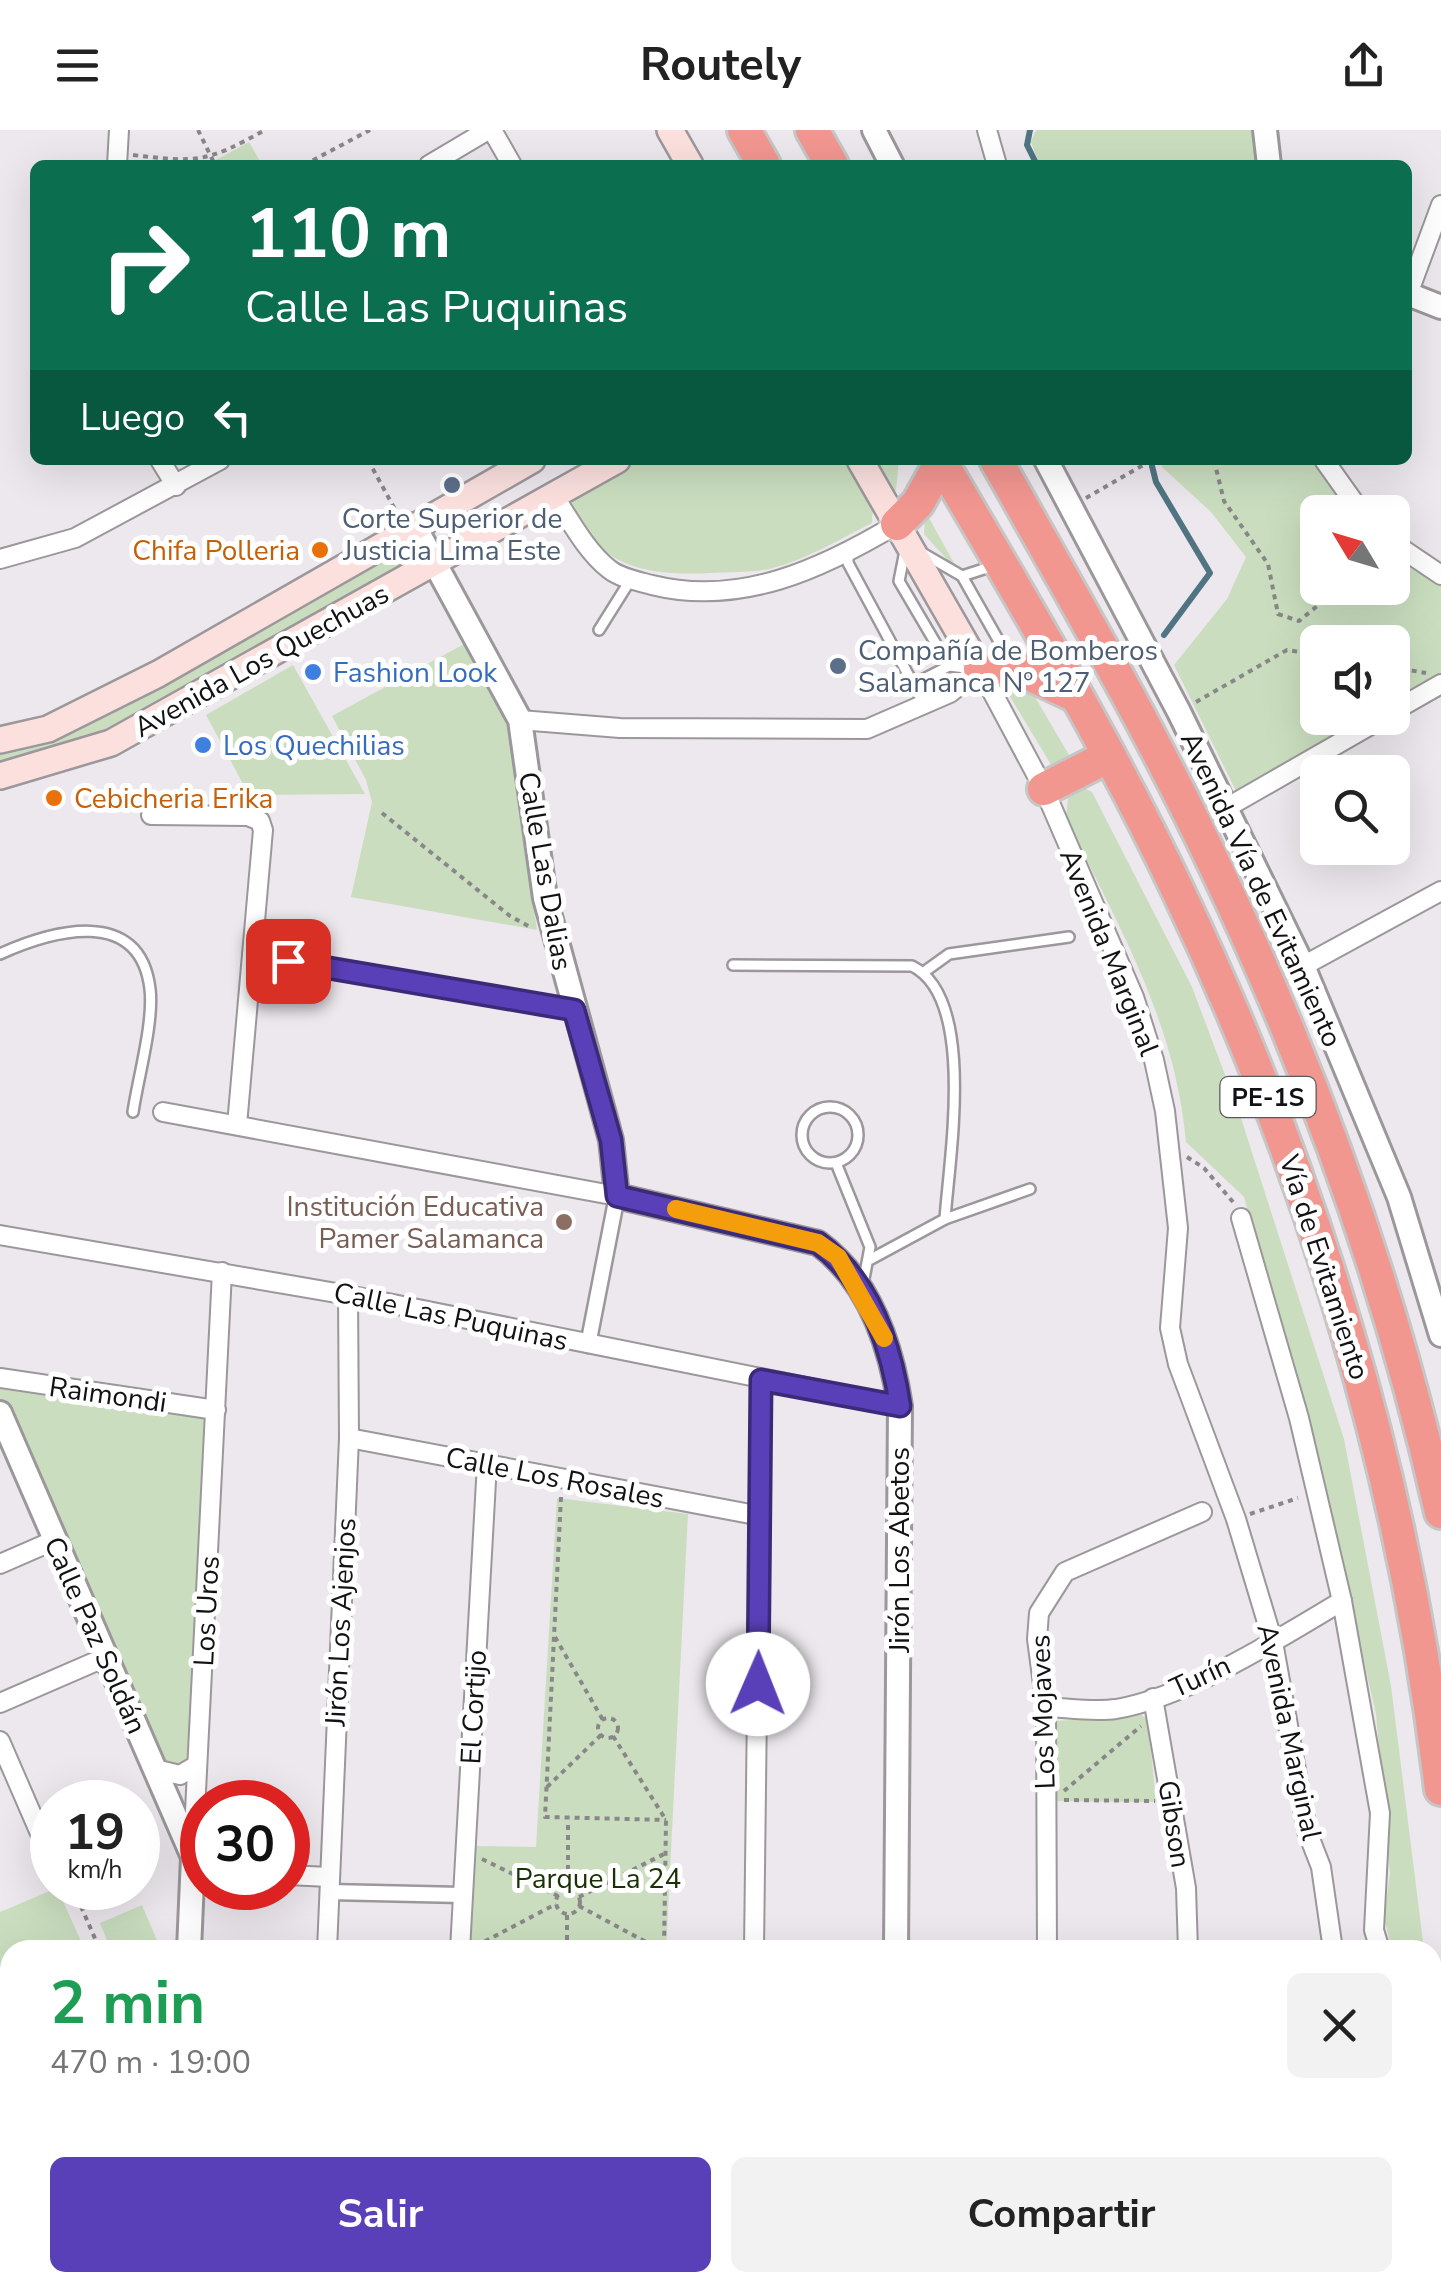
<!DOCTYPE html>
<html lang="es">
<head>
<meta charset="utf-8">
<style>
	body { margin:0; font-family:"Nunito Sans",sans-serif; background:#f2f2f2; color:#222; height:100vh; display:flex; flex-direction:column; font-size:38px; white-space:nowrap }
	* { box-sizing:border-box; margin:0 }
	p { font-size:32px; color:#767676 }
	.icon { flex:none; width:55px; height:55px; fill:none; stroke:currentColor; stroke-width:2; stroke-linecap:round; stroke-linejoin:round }
	.map { position:relative; flex:1; overflow:hidden }
	.details { position:absolute; left:0px; top:1810px; width:1442px; height:352px; display:flex; flex-direction:column; background:#fff; border-radius:30px 30px 0 0; box-shadow:0 10px 40px #0002 }
	.details>* { flex:none }
	.top-card { position:absolute; left:30px; top:30px; width:1382px; height:305px; border-radius:15px; box-shadow:0 10px 40px #0002; background:#0b6e4f; color:#fff; overflow:hidden }
	.needle { width:65px; rotate:308deg }
	.controls { position:absolute; left:1300px; top:365px; display:grid; gap:20px }
	.controls a { display:grid; place-items:center; width:110px; height:110px; border-radius:15px; background:#fff; box-shadow:0 10px 40px #0002; font-size:50px }
	.speed { position:absolute; left:30px; top:1650px; display:flex; gap:20px; font-size:50px; font-weight:700; text-align:center }
	.speed>* { display:grid; place-content:center; width:130px; height:130px; border-radius:50%; background:#fff; box-shadow:0 10px 40px #0002; line-height:1 }
	.speed small { font-size:25px; font-weight:400 }
	.speed .limit { border:15px solid #d22; background:#fff; color:#111 }
	.pin { position:absolute; display:grid; place-items:center; width:85px; height:85px; color:#fff; margin:-42px; border-radius:20px; box-shadow:0 5px 15px #0006 }
	.me { position:absolute; width:110px; margin:-55px; rotate:1deg; stroke-linejoin:round; filter:drop-shadow(0 0 8px #0008) }
	.turn { display:flex; align-items:center; gap:35px; height:210px; padding:0 50px; font-size:45px }
	.turn .icon { width:130px; height:130px; stroke-width:2.5 }
	.turn b { display:block; font-size:70px; line-height:85px }
	.then { display:flex; align-items:center; height:95px; padding:0 50px; background:#0003; gap:20px; font-size:38px }
	.round { display:grid; place-items:center; flex:none; width:105px; height:105px; border-radius:15px; background:#f2f2f2 }
	.head { display:flex; align-items:center; justify-content:space-between; height:170px; padding:0 50px }
	h1 { font-size:60px; font-weight:700; line-height:75px; color:#1e9e55 }
	.cta { display:flex; gap:20px; margin-top:auto; padding:20px 50px }
	.cta a { flex:1; height:115px; border-radius:15px; background:#5a40b8; color:#fff; font-size:40px; font-weight:700; line-height:115px; text-align:center }
	.cta a+a { background:#f2f2f2; color:#222 }
	header { display:flex; justify-content:space-between; align-items:center; height:130px; padding:0 50px; background:#fff; font-size:45px; font-weight:700 }
	.map>svg:first-child { display:block }
	.green { fill:#cadebf }
	.lines { fill:none; stroke-linecap:round; stroke-linejoin:round }
	.stream { stroke:#507482; stroke-width:6 }
	.service-casing { stroke:#9b979b; stroke-width:14 }
	.pedestrian-casing { stroke:#9b979b; stroke-width:19 }
	.minor-casing { stroke:#9b979b; stroke-width:22 }
	.tertiary-casing { stroke:#9b979b; stroke-width:28 }
	.secondary-casing { stroke:#9b979b; stroke-width:30 }
	.motorway-casing { stroke:#c6c6c6; stroke-width:38 }
	.path { stroke:#89878a; stroke-width:4; stroke-dasharray:5 5; stroke-linecap:butt }
	.service { stroke:#fff; stroke-width:9 }
	.pedestrian { stroke:#fff; stroke-width:14 }
	.minor { stroke:#fff; stroke-width:18 }
	.tertiary { stroke:#fff; stroke-width:22 }
	.secondary { stroke:#fbe0de; stroke-width:25 }
	.motorway { stroke:#f29690; stroke-width:32 }
	.route-casing { stroke:#3a2a78; stroke-width:25 }
	.route { stroke:#5a40b8; stroke-width:18 }
	.slow { stroke:#f59e0b; stroke-width:18 }
	.service-dot { fill:#5c6f8a; stroke:#fff; stroke-width:4 }
	.food-dot { fill:#e8710a; stroke:#fff; stroke-width:4 }
	.shop-dot { fill:#3f7fe0; stroke:#fff; stroke-width:4 }
	.education-dot { fill:#8d6e63; stroke:#fff; stroke-width:4 }
	.labels { text-anchor:middle; stroke-width:10; stroke-linejoin:round; paint-order:stroke }
	.shield { fill:#fff; stroke:#59585a; stroke-width:2.5 }
	.shield-label { font-size:25px; font-weight:bold; fill:#121113 }
	.service-label { font-size:28px; fill:#4e5e75; stroke:#fff }
	.food-label { font-size:28px; fill:#c56008; stroke:#fff; text-anchor:end }
	.street-label { font-size:28px; fill:#121113; stroke:#fff }
	.shop-label { font-size:28px; fill:#366cbe; stroke:#fff; text-anchor:start }
	.education-label { font-size:28px; fill:#785e54; stroke:#fff; text-anchor:end }
	.park-label { font-size:28px; fill:#1a3105; stroke:#fff }
</style>
</head>
<body>
<header><svg class="icon" aria-label="menu" viewBox="0 0 24 24"><path d="M4 6h16M4 12h16M4 18h16"/></svg>Routely<svg class="icon" aria-label="share" viewBox="0 0 24 24"><path d="M12 15V3M7 8l5-5 5 5M5 13v7h14v-7"/></svg></header>
<div class="map">
<svg width="1441" height="2161" viewBox="0 0 1441 2161">
	<rect width="100%" height="100%" fill="#ece8ed"/>
	<g class="green">
		<path d="M1036,0H1256L1259,35H1040L1031,12Z"/>
		<path d="M249,12L262,35H218L216,30Z"/>
		<path d="M640,330H846L873,376L872,393C840,409 807,429 773,438C753,443 732,442 711,443C651,446 596,439 572,375L573,368Z"/>
		<path d="M870,330H899L896,360L891,362Z"/>
		<path d="M1161,330H1319L1354,382H1318V458H1392L1393,422L1441,456V549L1393,576L1392,512H1318V588H1373L1237,663L1174,535L1227,469L1246,427L1211,382L1162,337Z"/>
		<path d="M925,381L954,433L951,434L924,404Z"/>
		<path d="M405,414L417,434L106,605L0,636V618Z"/>
		<path d="M466,513L505,586L511,610L537,800L351,767L372,672L366,650L332,586Z"/>
		<path d="M293,535L365,664L249,665L206,585Z"/>
		<path d="M1013,553L1035,567L1072,630L1053,638L1009,565L1007,557Z"/>
		<path d="M1080,656L1092,662L1192,857L1239,982L1344,1309L1391,1556L1424,1820H1392L1384,1787L1390,1743L1376,1584L1316,1328L1244,1067L1186,1012C1175,890 1118,796 1066,688L1068,667Z"/>
		<path d="M0,1255L207,1286L189,1628L177,1638L162,1633L0,1269Z"/>
		<path d="M557,1368L688,1384L666,1820H469L473,1716L536,1717Z"/>
		<path d="M1141,1585L1148,1589L1156,1672L1050,1671L1055,1591Z"/>
		<path d="M57,1758L85,1820H10V1870L0,1874V1782Z"/>
		<path d="M142,1775L161,1820H111L100,1793Z"/>
		<path d="M1432,1883C1439,1934 1441,1979 1433,2030Z"/>
	</g>
	<g class="lines">
		<g class="stream">
			<path d="M1030,0L1027,15L1037,35"/>
			<path d="M1152,336L1156,352L1210,443L1164,505"/>
		</g>
		<defs>
			<g id="service">
				<path d="M905,421L899,451L949,536L974,539"/>
				<path d="M848,424V433L924,574"/>
				<path d="M924,424L962,446L1009,529"/>
				<path d="M962,446L993,436"/>
				<path d="M599,500L631,449"/>
				<path d="M914,554L949,536"/>
				<path d="M0,824C51,801 140,775 150,859C154,892 138,948 133,982"/>
				<path d="M733,835L912,836C977,868 949,1029 945,1089L871,1129"/>
				<path d="M924,842L949,824L1069,807"/>
				<circle cx="830" cy="1005" r="28"/>
				<path d="M836,1033L870,1117L863,1154"/>
				<path d="M945,1089L1030,1059"/>
				<path d="M298,2158L299,2161"/>
			</g>
			<g id="pedestrian">
				<path d="M588,1215L617,1066"/>
				<path d="M329,1762L462,1765"/>
				<path d="M0,2019L10,2042"/>
			</g>
			<g id="minor">
				<path d="M492,0L512,35"/>
				<path d="M987,0L997,35"/>
				<path d="M117,35L119,0"/>
				<path d="M429,35L488,0"/>
				<path d="M1408,164L1441,75"/>
				<path d="M160,330L176,356"/>
				<path d="M1324,330L1361,382"/>
				<path d="M554,366C570,390 586,421 609,439C620,448 637,451 652,455C740,477 822,439 897,394"/>
				<path d="M1392,412L1441,445"/>
				<path d="M0,429L75,408L220,330"/>
				<path d="M1392,582L1441,554"/>
				<path d="M520,590L620,598L867,599L950,563L980,539L1044,659L1134,867L1154,930L1165,981L1178,1098L1170,1198L1178,1234L1236,1389L1273,1512L1307,1701L1321,1737L1333,1820"/>
				<path d="M1226,678L1383,588"/>
				<path d="M151,685L248,686L260,691L263,700L237,995"/>
				<path d="M252,825L574,881"/>
				<path d="M1303,836L1441,761"/>
				<path d="M163,982L617,1066"/>
				<path d="M1241,1088L1299,1288L1342,1471L1380,1683L1374,1800L1380,1820"/>
				<path d="M0,1105L348,1165L900,1276"/>
				<path d="M0,1248L216,1280"/>
				<path d="M349,1308L761,1386"/>
				<path d="M0,1434L55,1410"/>
				<path d="M1153,1568L1186,1758L1188,1820"/>
				<path d="M0,1573L106,1527"/>
				<path d="M1046,1577C1068,1578 1094,1582 1116,1579C1187,1567 1280,1508 1342,1471"/>
				<path d="M0,1611L52,1731"/>
				<path d="M155,1639L180,1645L197,1635"/>
				<path d="M193,1721L222,1142"/>
				<path d="M288,1745L329,1747"/>
				<path d="M327,1820L349,1308L348,1165"/>
				<path d="M460,1820L487,1333"/>
				<path d="M754,1820L761,1251"/>
				<path d="M1047,1820L1046,1577L1037,1509L1039,1483L1065,1442L1202,1382"/>
				<path d="M401,2152L405,2161"/>
				<path d="M1048,2152V2161"/>
				<path d="M1192,2152V2161"/>
				<path d="M1413,2152L1414,2161"/>
				<path d="M1334,2161L1335,2152"/>
			</g>
			<g id="tertiary">
				<path d="M874,0L892,35"/>
				<path d="M1265,0L1269,35"/>
				<path d="M1408,164L1441,177"/>
				<path d="M1046,330L1179,582L1303,836L1399,1067L1441,1205"/>
				<path d="M414,395L520,590L545,768L611,1010L617,1066L818,1113C869,1150 891,1216 900,1276L896,1820"/>
				<path d="M0,1283L193,1727L189,1820"/>
				<path d="M0,2147L10,2142"/>
				<path d="M175,2161V2152"/>
				<path d="M682,2161L702,2152"/>
				<path d="M893,2161L894,2152"/>
			</g>
			<g id="secondary">
				<path d="M670,0L690,35"/>
				<path d="M860,330L980,539"/>
				<path d="M0,610L48,599L158,544L532,330"/>
				<path d="M0,646L111,613L617,330"/>
			</g>
			<g id="motorway">
				<path d="M744,0L764,35"/>
				<path d="M812,0L832,35"/>
				<path d="M940,330C1023,471 1108,613 1178,761C1313,1044 1404,1347 1441,1659"/>
				<path d="M996,330C1072,465 1150,598 1216,738C1314,944 1391,1159 1441,1382"/>
				<path d="M897,394L918,373L941,332"/>
				<path d="M980,539L1012,536L1076,566"/>
				<path d="M1044,659L1109,626"/>
			</g>
		</defs>
		<use href="#service" class="service-casing"/>
		<use href="#pedestrian" class="pedestrian-casing"/>
		<use href="#minor" class="minor-casing"/>
		<use href="#tertiary" class="tertiary-casing"/>
		<use href="#secondary" class="secondary-casing"/>
		<use href="#motorway" class="motorway-casing"/>
		<g class="path">
			<path d="M198,0L215,35"/>
			<path d="M133,25C199,33 207,32 265,0"/>
			<path d="M304,35L370,0"/>
			<path d="M368,330L397,383"/>
			<path d="M1214,330L1224,371L1268,434L1278,484L1299,491L1339,458"/>
			<path d="M1086,368L1152,330"/>
			<path d="M1392,537L1426,543"/>
			<path d="M1196,572L1287,520L1318,525"/>
			<path d="M382,683L510,786L532,798"/>
			<path d="M1187,1027L1204,1038L1233,1072"/>
			<path d="M561,1367L545,1687L666,1690"/>
			<path d="M1250,1384L1298,1368"/>
			<path d="M555,1507L603,1590"/>
			<circle cx="608" cy="1598" r="10"/>
			<path d="M613,1606L666,1690L664,1820"/>
			<path d="M547,1657L601,1605"/>
			<path d="M1064,1661L1141,1596"/>
			<path d="M1064,1670L1155,1671"/>
			<path d="M482,1729L558,1766"/>
			<path d="M73,1758L100,1820"/>
			<circle cx="568" cy="1772" r="12"/>
			<path d="M568,1760V1690"/>
			<path d="M579,1767L664,1724"/>
			<path d="M579,1776L661,1820"/>
			<path d="M476,1816L556,1774"/>
			<path d="M567,1820V1784"/>
			<path d="M0,1879L10,1875"/>
		</g>
		<use href="#service" class="service"/>
		<use href="#pedestrian" class="pedestrian"/>
		<use href="#minor" class="minor"/>
		<use href="#tertiary" class="tertiary"/>
		<use href="#secondary" class="secondary"/>
		<use href="#motorway" class="motorway"/>
	</g>
	<g class="lines">
		<defs>
			<path id="route" d="M288,831L574,880L611,1010L617,1066L818,1113C869,1150 891,1216 900,1276L761,1250L758,1554"/>
		</defs>
		<use href="#route" class="route-casing"/>
		<use href="#route" class="route"/>
		<path class="slow" d="M676,1079L818,1113L838,1127L884,1208"/>
	</g>
	<g class="service-dot">
		<circle cx="452" cy="355" r="10"/>
		<circle cx="838" cy="536" r="10"/>
	</g>
	<g class="food-dot">
		<circle cx="320" cy="420" r="10"/>
		<circle cx="54" cy="668" r="10"/>
	</g>
	<g class="shop-dot">
		<circle cx="313" cy="542" r="10"/>
		<circle cx="203" cy="615" r="10"/>
	</g>
	<circle class="education-dot" cx="564" cy="1092" r="10"/>
	<g class="labels">
		<rect class="shield" x="1220.5" y="947" width="95" height="40" rx="8"/>
		<g class="shield-label">
			<text x="1268" y="976">PE-1S</text>
		</g>
		<g class="service-label">
			<text x="452" y="398">Corte Superior de<tspan x="452" dy="32">Justicia Lima Este</tspan></text>
			<text x="858" y="530" text-anchor="start">Compañía de Bomberos<tspan x="858" dy="32">Salamanca Nº 127</tspan></text>
		</g>
		<g class="food-label">
			<text x="300" y="430">Chifa Polleria</text>
			<text x="74" y="678" text-anchor="start">Cebicheria Erika</text>
		</g>
		<g class="street-label">
			<text transform="translate(261 530) rotate(-29)" y="10">Avenida Los Quechuas</text>
			<text transform="translate(546 741) rotate(80)" y="10">Calle Las Dalias</text>
			<text transform="translate(1262 759) rotate(65)" y="10">Avenida Vía de Evitamiento</text>
			<text transform="translate(1110 822) rotate(68)" y="10">Avenida Marginal</text>
			<text transform="translate(1325 1137) rotate(72)" y="10">Vía de Evitamiento</text>
			<text transform="translate(451 1186) rotate(12)" y="10">Calle Las Puquinas</text>
			<text transform="translate(108 1264) rotate(8)" y="10">Raimondi</text>
			<text transform="translate(555 1347) rotate(11)" y="10">Calle Los Rosales</text>
			<text transform="translate(899 1420) rotate(-90)" y="10">Jirón Los Abetos</text>
			<text transform="translate(206 1481) rotate(-87)" y="10">Los Uros</text>
			<text transform="translate(340 1492) rotate(-87)" y="10">Jirón Los Ajenjos</text>
			<text transform="translate(96 1505) rotate(66)" y="10">Calle Paz Soldán</text>
			<text transform="translate(1200 1546) rotate(-25)" y="10">Turín</text>
			<text transform="translate(473 1577) rotate(-87)" y="10">El Cortijo</text>
			<text transform="translate(1042 1582) rotate(-92)" y="10">Los Mojaves</text>
			<text transform="translate(1290 1602) rotate(78)" y="10">Avenida Marginal</text>
			<text transform="translate(1175 1694) rotate(81)" y="10">Gibson</text>
		</g>
		<g class="shop-label">
			<text x="333" y="552">Fashion Look</text>
			<text x="223" y="625">Los Quechilias</text>
		</g>
		<g class="education-label">
			<text x="544" y="1086">Institución Educativa<tspan x="544" dy="32">Pamer Salamanca</tspan></text>
		</g>
		<g class="park-label">
			<text x="598" y="1758">Parque La 24</text>
		</g>
	</g>
</svg>
<div class="controls">
<a><svg class="needle" viewBox="-14 -14 28 28"><path d="M0-13l5 13h-10z" fill="#e53935"/><path d="M0 13l5-13h-10z" fill="#767676"/></svg></a>
<a><svg class="icon" aria-label="sound" viewBox="0 0 24 24"><path d="M4 9h4l5-4v14l-5-4H4zM17 9q2 3 0 6"/></svg></a>
<a><svg class="icon" aria-label="search" viewBox="0 0 24 24"><circle cx="10" cy="10" r="6"/><path d="M15 15l6 6"/></svg></a>
</div>
<div class="speed"><div>19<small>km/h</small></div><div class="limit">30</div></div>
<div class="pin" style="left:288px;top:831px;background:#d93025"><svg class="icon" aria-label="arrive" viewBox="0 0 24 24"><path d="M6 21V4h12l-3 4 3 4H6"/></svg></div>
<svg class="me" style="left:758px;top:1554px" viewBox="-20 -20 40 40"><circle r="19" fill="#fff"/><path d="M0-13L10 11 0 6-10 11z" fill="#5a40b8"/></svg>
<div class="top-card">
<div class="turn"><svg class="icon" aria-label="right" viewBox="0 0 24 24"><path d="M7 20v-9h11M14 6l5 5-5 5"/></svg><div><b>110 m</b>Calle Las Puquinas</div></div>
<div class="then">Luego<svg class="icon" aria-label="left" viewBox="0 0 24 24"><path d="M17 20v-9H6M10 6l-5 5 5 5"/></svg></div>
</div>
<section class="details">
<div class="head"><div><h1>2 min</h1><p>470 m · 19:00</p></div><a class="round"><svg class="icon" aria-label="close" viewBox="0 0 24 24"><path d="M6 6l12 12M18 6L6 18"/></svg></a></div>
<div class="cta"><a>Salir</a><a>Compartir</a></div>
</section>
</div>
</body>
</html>
